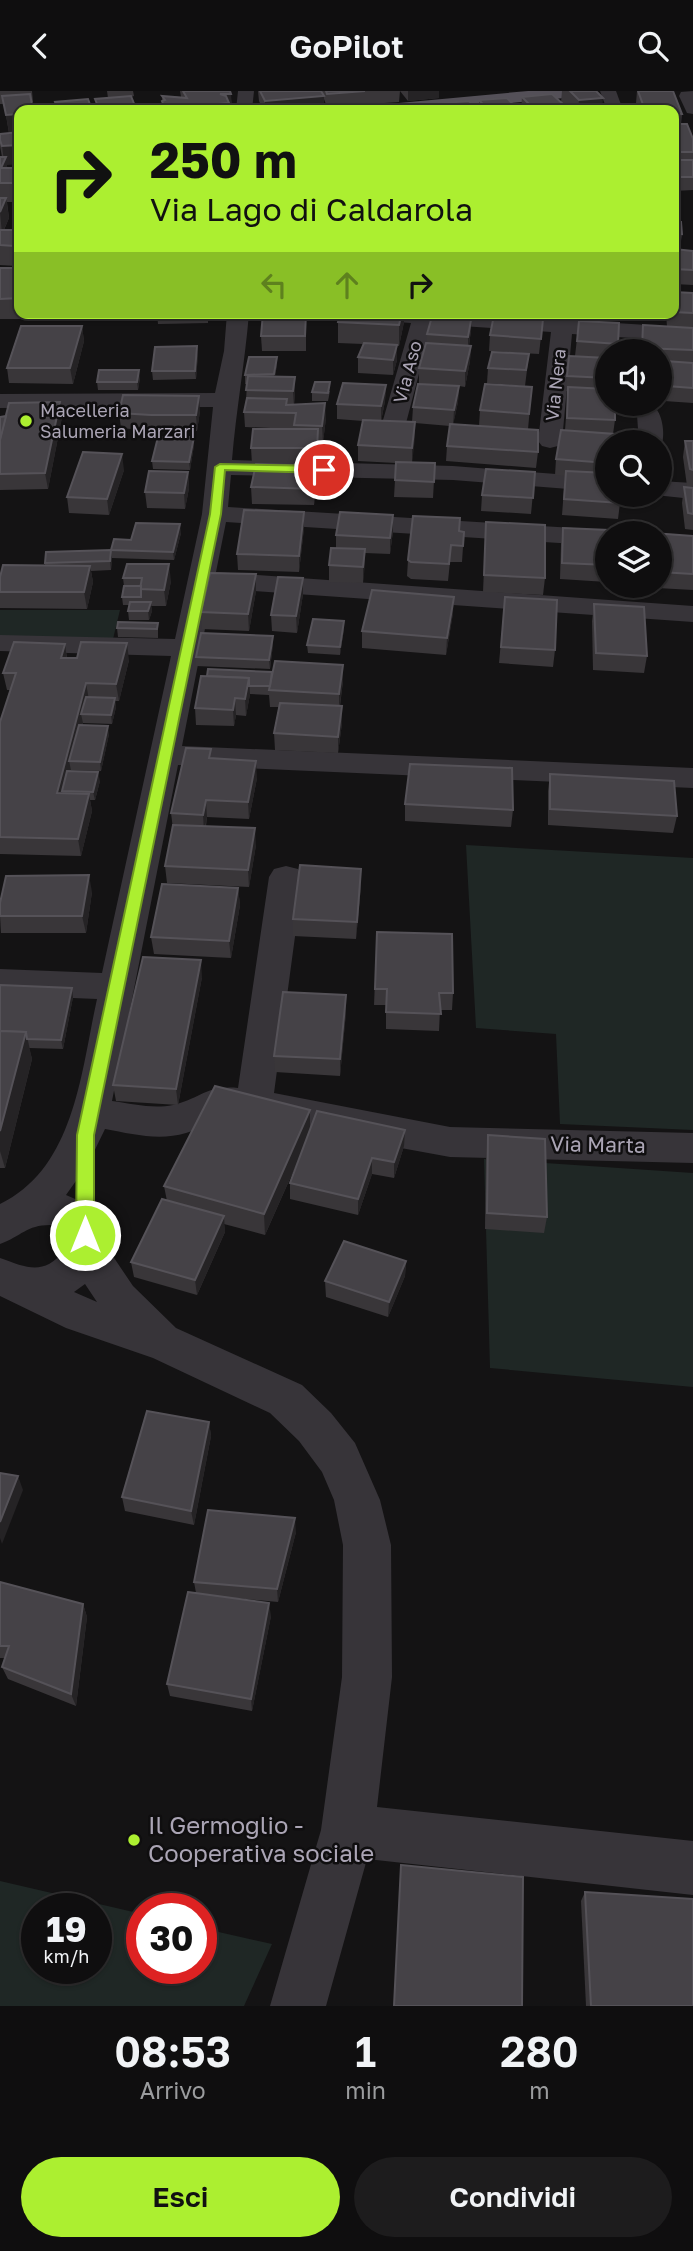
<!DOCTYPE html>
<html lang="it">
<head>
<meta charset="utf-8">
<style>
	body { margin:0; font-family:"Golos Text",sans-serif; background:#1d1c1d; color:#f1f3f6; height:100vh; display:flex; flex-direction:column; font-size:26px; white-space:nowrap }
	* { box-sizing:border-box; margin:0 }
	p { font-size:23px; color:#9b9c9e }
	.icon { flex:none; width:38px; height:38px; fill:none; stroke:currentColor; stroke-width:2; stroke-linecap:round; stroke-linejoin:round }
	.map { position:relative; height:1915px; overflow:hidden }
	.sheet { display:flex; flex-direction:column; background:#0f0e0f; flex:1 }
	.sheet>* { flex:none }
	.banner { position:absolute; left:14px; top:14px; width:665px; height:214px; border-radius:14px; box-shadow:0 2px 5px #0004,0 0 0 2px #2f2e2f; background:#acef30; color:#111; overflow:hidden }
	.buttons { position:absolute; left:595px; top:248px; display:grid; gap:14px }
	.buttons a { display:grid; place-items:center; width:77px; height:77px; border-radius:50%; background:#0f0e0f; box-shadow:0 2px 5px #0004,0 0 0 2px #2f2e2f; font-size:35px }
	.speed { position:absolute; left:21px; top:1802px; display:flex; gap:14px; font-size:35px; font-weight:700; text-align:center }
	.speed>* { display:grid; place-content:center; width:91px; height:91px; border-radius:50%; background:#0f0e0f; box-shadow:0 2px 5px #0004,0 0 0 2px #2f2e2f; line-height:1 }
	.speed small { font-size:18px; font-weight:400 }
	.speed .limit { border:10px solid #d22; background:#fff; color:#111 }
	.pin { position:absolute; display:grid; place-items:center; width:60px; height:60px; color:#fff; margin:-30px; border:4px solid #fff; border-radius:50%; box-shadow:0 2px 7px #0007 }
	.me { position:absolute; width:77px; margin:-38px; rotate:0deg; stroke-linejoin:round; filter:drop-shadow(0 0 5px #0008) }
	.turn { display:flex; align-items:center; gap:24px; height:147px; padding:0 21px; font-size:32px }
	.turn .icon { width:91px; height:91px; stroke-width:2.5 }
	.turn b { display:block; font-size:49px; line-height:60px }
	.lanes { display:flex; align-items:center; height:66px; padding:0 21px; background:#0003; justify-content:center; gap:35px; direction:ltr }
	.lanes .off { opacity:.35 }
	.eta { display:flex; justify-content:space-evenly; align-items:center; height:119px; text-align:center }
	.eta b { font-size:42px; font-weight:600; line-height:49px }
	.primary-button { display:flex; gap:14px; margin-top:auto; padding:14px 21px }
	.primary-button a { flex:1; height:80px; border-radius:42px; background:#acef30; color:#111; font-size:28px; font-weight:600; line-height:80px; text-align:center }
	.primary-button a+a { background:#1d1c1d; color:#f1f3f6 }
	header { display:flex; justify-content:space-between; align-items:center; height:91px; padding:0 21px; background:#0f0e0f; font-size:32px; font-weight:600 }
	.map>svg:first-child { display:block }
	.green { fill:#1f2725; fill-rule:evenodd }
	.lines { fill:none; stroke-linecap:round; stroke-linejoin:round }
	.minor { fill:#373439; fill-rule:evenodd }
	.major { fill:#545058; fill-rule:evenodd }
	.wall { fill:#393639 }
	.shaded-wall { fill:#252325 }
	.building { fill:#454247; stroke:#555258; stroke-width:2 }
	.route { fill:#acef30; stroke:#709b1f; stroke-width:2 }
	.poi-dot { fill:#acef30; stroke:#0f0e0f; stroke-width:2.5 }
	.labels { text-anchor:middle; stroke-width:5; stroke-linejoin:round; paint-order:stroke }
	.far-street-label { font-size:18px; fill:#aba5b5; stroke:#0f0e0f }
	.far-poi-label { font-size:18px; fill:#aba5b5; stroke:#0f0e0f; text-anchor:start }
	.street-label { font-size:21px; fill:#aba5b5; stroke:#0f0e0f }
	.near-poi-label { font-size:24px; fill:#aba5b5; stroke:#0f0e0f; text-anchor:start }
</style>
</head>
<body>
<header><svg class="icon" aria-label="back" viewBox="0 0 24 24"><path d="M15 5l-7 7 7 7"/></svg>GoPilot<svg class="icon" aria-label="search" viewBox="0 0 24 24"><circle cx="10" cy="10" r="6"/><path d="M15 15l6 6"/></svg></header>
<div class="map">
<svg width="693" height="1915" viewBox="0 0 693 1915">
	<rect width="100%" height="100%" fill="#141314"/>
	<g class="green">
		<path d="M0,519H120L113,548L0,546Z"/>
		<path d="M466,754L693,767V1039L560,1033L556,943L476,937Z"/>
		<path d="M484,1068L693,1082V1296L490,1277Z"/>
		<path d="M0,1790L142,1823V1878H201V1837L272,1853L244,1915H0ZM96,1818V1878H37V1818Z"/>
	</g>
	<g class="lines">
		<g class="minor">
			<path d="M238,0H254L252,19H236Z"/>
			<path d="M600,0H616L623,19H607Z"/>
			<path d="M693,0V23L687,22L679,5L681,1Z"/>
			<path d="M227,222H249C245,271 236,320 232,369L453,375L607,387V401L453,389L231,384L228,416L607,439L617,443H607V455L226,431L216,481L693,515V531L213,497L182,655L693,677V697L178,674L112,1010C133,1013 153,1018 173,1014C198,1009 206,994 238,997L269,786L274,778L286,775L298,778L303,786L274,1002L450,1036L693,1042V1072L450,1066L232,1026C215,1027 203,1037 186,1042C159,1050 132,1043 105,1038L88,1073L66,1104L82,1111L91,1118L106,1145V1155L133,1195L176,1237L302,1294L331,1322L355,1352L380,1409L391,1454L392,1586L377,1716L693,1750V1804L367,1768L326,1915H270L321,1739L342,1586L343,1454L334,1409L322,1381L299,1350L270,1322L153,1267L66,1237L0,1205V1167C28,1177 43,1185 65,1159V1146L53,1134C27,1133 22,1145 0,1153V1113C75,1077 81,980 97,908L0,904V878L102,882L171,565L0,560V544L175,548L202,423L213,316L0,317V303L215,302L224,260ZM85,1193L97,1211L74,1201Z"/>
			<path d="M348,222H460L693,237V251L572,243L562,350L558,355L550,357L542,355L538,350L551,241L432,233L405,336L401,341H385L381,336L411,232L358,228L350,227Z"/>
			<path d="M649,317L657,319C663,327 666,348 660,357V352H639L637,324L641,319Z"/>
			<path d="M660,390L693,392V408L655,404H660Z"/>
		</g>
		<path class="major" d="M528,0H595L586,5L433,19H368L377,14Z"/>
	</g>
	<g class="wall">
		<path d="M0,0H32L33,11H31L7,74V77H19V111H7L9,127L4,139H19L17,175L0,174V66H2L0,55V43L9,42L4,13H0Z"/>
		<path d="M107,0H133L134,5L131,6L135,19H137H98L95,8L128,6L108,7Z"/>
		<path d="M180,0H230L232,16H229V19H162V5L181,6Z"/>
		<path d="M258,0H400L399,11L327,16L324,8V18L306,19H263L259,10Z"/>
		<path d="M400,0H439V7L408,10Z"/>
		<path d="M562,0H596L602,19H521L522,6L561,11Z"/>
		<path d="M637,0L682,23L681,33L693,48V99L674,100V19H638L636,12Z"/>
		<path d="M479,9L516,19H479Z"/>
		<path d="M674,103L679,121L677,131L682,143L680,157H674Z"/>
		<path d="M674,158L693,160V194L674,193Z"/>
		<path d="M0,177H19V222H29L28,228H0Z"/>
		<path d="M674,201L693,202V237L667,236L666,222H674Z"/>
		<path d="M57,222H130L128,230H59Z"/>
		<path d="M157,222H208V232L158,233Z"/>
		<path d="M306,222V260H262L261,245Z"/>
		<path d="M544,222H596L595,228L544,224Z"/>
		<path d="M543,228L539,263L489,260L490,244Z"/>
		<path d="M579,230L618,253L617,261H607V313L615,329L613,343L607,352V404L620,412L618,428L562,424L565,385L555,384L556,368L565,339L568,300H566L569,265H575Z"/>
		<path d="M338,231H404L399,255H397V269L393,284L358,282V266L363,253L338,252Z"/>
		<path d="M643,234L693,237V312L664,310L662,285L664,273H660V261H640Z"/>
		<path d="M82,235L84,250L73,293L9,292L7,277Z"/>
		<path d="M471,239L469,255H471L470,270L465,296L459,295L458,311L453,333L538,361L536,377L446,370L447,355L450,335L415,332L412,371L435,372L433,407L394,406L396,372L358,370V354L363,330L337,328V313L386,294L385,310L381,330L412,331L413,316L419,293V277L427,252V243Z"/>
		<path d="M198,263L196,288L153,289L152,280Z"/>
		<path d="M529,263L525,295L487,292L488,277Z"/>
		<path d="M277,274L275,285L295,301L294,314L326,327L323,351H318L317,373H263L317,375V391L314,414L252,413L251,396L256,373H252L251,357L294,338L245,336L244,321L246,309L247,293H245V284Z"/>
		<path d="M140,287L138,299H98L97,291Z"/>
		<path d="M532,296L528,338L479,335L480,319Z"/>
		<path d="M330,300L328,310H312V301Z"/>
		<path d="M200,320L197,340H152L121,337L119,322Z"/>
		<path d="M0,326H62L48,398L0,399Z"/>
		<path d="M685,350H693V395H687L683,366Z"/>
		<path d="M194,354L190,379L153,378L152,370Z"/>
		<path d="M124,379L109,424L69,422L67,406Z"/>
		<path d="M188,381L189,397L185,418L147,417L145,401Z"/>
		<path d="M535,381L531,423L481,420L482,404Z"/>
		<path d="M684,396L693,397V439L685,438L682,412Z"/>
		<path d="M393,424V440L390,463L365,462L363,492L329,491V474L336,457V444Z"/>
		<path d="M486,431L545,487L543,504L483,501Z"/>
		<path d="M304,437L299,481L238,479L237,463Z"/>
		<path d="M563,437L607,443V491L560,488L561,453Z"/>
		<path d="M459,440L464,441L462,471H450L448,490L411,488L407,485L408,469Z"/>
		<path d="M181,442L174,469L112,467L111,479L91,480L93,491L87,518L0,517V501L45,474V472L111,459L131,449Z"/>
		<path d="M660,443L693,445V499L639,496V495H660Z"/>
		<path d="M127,473L171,490L166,515H151L152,520L149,529H129L128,520L129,514H123L122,506L124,495L123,487Z"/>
		<path d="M303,487V503L297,542L272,540L271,524Z"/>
		<path d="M256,500L249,540L202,538L201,521Z"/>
		<path d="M505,506L555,559L553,576L499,572Z"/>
		<path d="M594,513L647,565L644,582L593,579L592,530Z"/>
		<path d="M453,522L446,564L362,557V540Z"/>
		<path d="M344,530V538L340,564L308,562L307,554Z"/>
		<path d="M158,532V547L118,546L117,537Z"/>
		<path d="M273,545V553L270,578L196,575V566Z"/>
		<path d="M65,553L67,567L129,569L119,610H115L116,616L112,633L83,632V634L109,643L101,680L71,679L70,680L100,690L95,709H90L92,720L81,765L0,763V631L10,599H7L3,582Z"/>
		<path d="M343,574V590L340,615H342V632L338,662L275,659L274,642L279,616H270L269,604L250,603L246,625L236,624L234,635L196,634L195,617L272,581Z"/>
		<path d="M212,668L257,687L249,728L207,726L206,735L256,754L249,796L167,792L165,775L173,738L171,722Z"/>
		<path d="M550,683L677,725L673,742L548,734V700Z"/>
		<path d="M405,713L513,719L511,736L405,730Z"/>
		<path d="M361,778V795L356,848L293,845V828Z"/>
		<path d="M238,797L240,814L231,867L154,863L151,846Z"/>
		<path d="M92,801L86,842H1L0,825Z"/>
		<path d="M377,841L453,902L452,919H440L439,940L386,938V914H374Z"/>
		<path d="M202,886L178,1014L116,1010L113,994Z"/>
		<path d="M0,894L72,897L73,906L63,958L29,957L32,968L5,1077H0Z"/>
		<path d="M346,921L340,985L275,981L274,965Z"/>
		<path d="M310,1038L405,1039L404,1055L394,1087L372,1083L358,1124L290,1108V1092L300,1065L265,1144L224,1133L225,1141L197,1204L134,1186L131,1171L167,1110L164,1095Z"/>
		<path d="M488,1044L547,1126L544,1142L485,1138L486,1061Z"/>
		<path d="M406,1170L405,1185L388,1226L326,1206L325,1190Z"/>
		<path d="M209,1331L211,1345L194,1434L125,1420L122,1406Z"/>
		<path d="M296,1441L278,1511L235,1507L271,1525L252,1620L170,1605L167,1593L196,1502L194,1491Z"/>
		<path d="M0,1491L83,1513L87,1526L76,1615L8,1588L2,1576L5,1567H0Z"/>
		<path d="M585,1801L693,1915H586L581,1810Z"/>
	</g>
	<g class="shaded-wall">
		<path d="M408,0H439V7L408,10Z"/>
		<path d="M220,3H231L232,16H229V19H165V18Z"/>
		<path d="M324,5V18L306,19H265V10Z"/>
		<path d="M603,7L602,19H578L579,9Z"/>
		<path d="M135,15L136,19H99V18Z"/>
		<path d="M565,15V19H534V18Z"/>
		<path d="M516,17V19H500V18Z"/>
		<path d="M19,23V41L9,42L6,24Z"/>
		<path d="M19,54V73L7,74L8,85L1,77L4,70L2,55Z"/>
		<path d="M6,107L9,127L2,143L0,121Z"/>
		<path d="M19,142V169L17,175L14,155Z"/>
		<path d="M402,222H404V231L399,255V234Z"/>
		<path d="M472,224L471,239L468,261V246Z"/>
		<path d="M82,235L84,250L73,293L70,277Z"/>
		<path d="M397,254V269L393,284V269Z"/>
		<path d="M197,255L198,263L196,288L195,280Z"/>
		<path d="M471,255L470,270L465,296V280Z"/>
		<path d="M277,266V274L274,291V283Z"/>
		<path d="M139,279L140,287L138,299L137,291Z"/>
		<path d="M295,286V301L294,316L293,300Z"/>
		<path d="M386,294L385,310L381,331V315Z"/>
		<path d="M459,295L458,311L453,335L454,319Z"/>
		<path d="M199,305L200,320L197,340L196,324Z"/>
		<path d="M60,311L62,326L48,398L45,382Z"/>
		<path d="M325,312L326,327L323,351L322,335Z"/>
		<path d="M415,331V347L412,373V357Z"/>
		<path d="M194,346V354L190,379L189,371Z"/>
		<path d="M122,363L124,379L109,424L107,408Z"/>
		<path d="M317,375V391L314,414V398Z"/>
		<path d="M188,381L189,397L185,418L184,402Z"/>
		<path d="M304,421V437L299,481V465Z"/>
		<path d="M393,424V440L390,463V447Z"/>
		<path d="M180,433L181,442L174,469L173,461Z"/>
		<path d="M365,458V474L363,492V476Z"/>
		<path d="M111,459L112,467L111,479L110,470Z"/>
		<path d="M169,473L171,490L166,515L164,499Z"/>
		<path d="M90,475L93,491L87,518L84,501Z"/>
		<path d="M256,483V500L249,540L248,523Z"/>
		<path d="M303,487V503L297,542L296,525Z"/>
		<path d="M454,506L453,522L446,564L447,547Z"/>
		<path d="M151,511L152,520L149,529L148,520Z"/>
		<path d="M344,530V538L340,564V556Z"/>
		<path d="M273,545V553L270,578L269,569Z"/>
		<path d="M127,552L129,569L119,610L116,593Z"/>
		<path d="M65,553L67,569L61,567Z"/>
		<path d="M343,574V590L339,619V603Z"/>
		<path d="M249,587L250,603L246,625L245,608Z"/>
		<path d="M86,592L89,609L81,623L83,632L73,670H69L71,679L65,700H62L63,708L57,702Z"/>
		<path d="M115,607L116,616L112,633L111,624Z"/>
		<path d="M235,607L236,624L234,635L233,619Z"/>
		<path d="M342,615V632L338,662V646Z"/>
		<path d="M108,635L109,643L101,680L100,671Z"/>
		<path d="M256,670L257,687L249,728L248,711Z"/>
		<path d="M98,681L100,690L95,709L93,701Z"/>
		<path d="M89,703L92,720L81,765L78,748Z"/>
		<path d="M206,709L207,726L204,741L203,724Z"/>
		<path d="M255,737L256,754L249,796L248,779Z"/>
		<path d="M361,778V795L356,848L357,831Z"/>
		<path d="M89,784L92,801L86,842L82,825Z"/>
		<path d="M238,797L240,814L231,867L229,850Z"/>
		<path d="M201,869L202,886L178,1014L176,998Z"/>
		<path d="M72,897L73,906L63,958L61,949Z"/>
		<path d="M346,904V921L340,985V968Z"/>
		<path d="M26,941L32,968L5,1077L0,1060V1040Z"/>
		<path d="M310,1019V1042L265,1144L264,1123Z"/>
		<path d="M405,1039L404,1055L394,1087V1071Z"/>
		<path d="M372,1067V1083L358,1124V1108Z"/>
		<path d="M224,1125L225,1141L197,1204L195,1189Z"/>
		<path d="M406,1170L405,1185L388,1226L389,1211Z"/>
		<path d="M209,1331L211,1345L194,1434L191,1420Z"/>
		<path d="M18,1385L23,1399L2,1453L0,1447V1431Z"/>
		<path d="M295,1427L296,1441L278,1511L277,1498Z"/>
		<path d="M269,1512L271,1525L252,1620L251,1608Z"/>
		<path d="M83,1513L87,1526L76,1615L71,1603Z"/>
	</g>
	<g class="building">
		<path d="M183,0H230L231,3H220L226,5L229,12L165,18L162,10L165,9L162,5L187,7Z"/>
		<path d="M260,0H321L324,5L265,10Z"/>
		<path d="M326,0H365L327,3Z"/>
		<path d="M570,0H596L603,7L579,9Z"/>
		<path d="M638,0H673L682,23H674V19H645Z"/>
		<path d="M30,3L33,19H19V23L6,24L2,5Z"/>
		<path d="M552,3L565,15L534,18L522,6Z"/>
		<path d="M131,5L135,15L99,18L95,8Z"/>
		<path d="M507,7L516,17L500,18L501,19H488L479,9Z"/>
		<path d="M88,8L92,19H58L55,11Z"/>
		<path d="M469,10L476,19H434L430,13Z"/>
		<path d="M416,14L419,19H376L375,18Z"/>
		<path d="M674,33H687L693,48V61H674Z"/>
		<path d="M19,41V54L2,55L0,49V43Z"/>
		<path d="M0,66H6L1,77H19V92H0Z"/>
		<rect x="674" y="69" width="19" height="17"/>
		<path d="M674,103L679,104V121H674Z"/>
		<path d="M0,107H6L0,121Z"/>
		<path d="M674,131H681L682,143L674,142Z"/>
		<path d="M0,139H19V142L14,155L0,154Z"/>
		<path d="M674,158L693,160V179L674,178Z"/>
		<path d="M0,177H19V207L0,208Z"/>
		<path d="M674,201L693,202V222L674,221Z"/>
		<path d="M263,222H306L305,245H261Z"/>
		<path d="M340,222H402L399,234L338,231Z"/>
		<path d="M433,222L472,224L468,246L427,243Z"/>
		<path d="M494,224L543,228L541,248L490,244Z"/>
		<path d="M579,230L619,232L618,253L577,250Z"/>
		<path d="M643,234L693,237V259L642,257Z"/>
		<path d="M21,235H82L70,277H7Z"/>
		<path d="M364,252L397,254L393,269L358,266Z"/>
		<path d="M426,252L471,255L465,280L419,277Z"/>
		<path d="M197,255L195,280H152L155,256Z"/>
		<path d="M492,261L529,263L526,279L488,277Z"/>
		<path d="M569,265L607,267V287L567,285Z"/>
		<path d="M249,266H277L274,283L245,284Z"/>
		<path d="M665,270L693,272V297L667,295Z"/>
		<path d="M99,279H139L137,291H97Z"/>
		<path d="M248,285L295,286L293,300L246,299Z"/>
		<path d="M315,291H330L328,302L312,301Z"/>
		<path d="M343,292L386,294L381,315L337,313Z"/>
		<path d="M418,293L459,295L454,319L413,316Z"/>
		<path d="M485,293L532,296L529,323L480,319Z"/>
		<path d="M568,296L607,298V313H615V329L567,327Z"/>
		<path d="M123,304L199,305L196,324H151L119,322Z"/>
		<path d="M247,307L287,308L286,314L325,312L322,335L294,334L296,322L244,321Z"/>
		<path d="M60,311L45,382L0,383V348L9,312Z"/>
		<path d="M6,325L0,349V326Z"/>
		<path d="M363,329L415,331L412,357L358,354Z"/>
		<path d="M450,333L538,339V361L447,355Z"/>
		<path d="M253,338H318L317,357H251Z"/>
		<path d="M561,339L615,343L614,352H607V372L556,368Z"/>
		<path d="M158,346H194L189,371L152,370Z"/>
		<path d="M685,350H693V379L690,378Z"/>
		<path d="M83,361L122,363L107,408L67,406Z"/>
		<path d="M396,371L435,372L434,391L395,389Z"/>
		<path d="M256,373L317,375L314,398L251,396Z"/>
		<path d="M486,378L535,381L533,407L482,404Z"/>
		<path d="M149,380L188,381L184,402L145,401Z"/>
		<path d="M566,380L607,382V404H620V412L564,408Z"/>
		<path d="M684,396L693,397V423L688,422Z"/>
		<path d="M244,419L304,421L299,465L237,463Z"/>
		<path d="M340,421L393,424L390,447L336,444Z"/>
		<path d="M413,425L460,427L459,440L464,441L463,455L451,454L449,473L411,471L408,469Z"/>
		<path d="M486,431L545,434V487L484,484Z"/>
		<path d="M136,432L180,433L173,461L111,459L114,448L131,449Z"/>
		<path d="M563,437L609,439V443H607V474L562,472Z"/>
		<path d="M639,441L693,445V483L660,481V443H639Z"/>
		<path d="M331,457L365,458L363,476L329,474Z"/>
		<path d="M111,459L110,470L45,472L46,461Z"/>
		<path d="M127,473H169L164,499L140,498L142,487H123Z"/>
		<path d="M3,474L90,475L84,501H0V486Z"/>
		<path d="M210,482L256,483L248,523L201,521Z"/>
		<path d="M278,486L303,487L296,525L271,524Z"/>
		<path d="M124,495H141V506H122Z"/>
		<path d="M372,499L454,506L447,547L362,540Z"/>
		<path d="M505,506L557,509L555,559L501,556Z"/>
		<path d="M130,511H151L148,520H128Z"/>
		<path d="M594,513L644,516L647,565L596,562Z"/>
		<path d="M313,528L344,530L340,556L307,554Z"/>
		<path d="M118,531L158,532L157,538L117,537Z"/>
		<path d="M201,542L273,545L269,569L196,566Z"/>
		<path d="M14,551L65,553L61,567H77L81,551L127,552L116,593L86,592L57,702L89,703L78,748L0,746V631L16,582H3Z"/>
		<path d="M275,570L343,574L339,603L269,599Z"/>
		<path d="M208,578L272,581L270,595H249V587L207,585Z"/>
		<path d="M201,585L249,587L245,608L235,607L233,619L195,617Z"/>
		<path d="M86,606L115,607L111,624L81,623Z"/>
		<path d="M280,612L342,615L338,646L274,642Z"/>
		<path d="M79,634L108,635L100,671L69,670Z"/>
		<path d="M186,657L211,658L209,667L256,670L248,711L206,709L203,724L171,722Z"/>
		<path d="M410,673L512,677L513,719L405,713Z"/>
		<path d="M67,680L98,681L93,701L62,700Z"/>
		<path d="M550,683L674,690L677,725L550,718Z"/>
		<path d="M173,734L255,737L248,779L165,775Z"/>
		<path d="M300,774L361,778L357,831L293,828Z"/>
		<path d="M89,784L82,825H0V812L6,785Z"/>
		<path d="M162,793L238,797L229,850L151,846Z"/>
		<path d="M377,841L452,843L453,902H439L441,923L386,921L387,898H375Z"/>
		<path d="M143,866L201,869L176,998L113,994Z"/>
		<path d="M0,894L72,897L61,949L27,948L26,941L0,940Z"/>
		<path d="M283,901L346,904L340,968L274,965Z"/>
		<path d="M0,940L26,941L0,1040Z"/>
		<path d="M215,995L310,1019L264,1123L164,1095Z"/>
		<path d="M317,1020L405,1039L394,1071L372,1067L358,1108L290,1092Z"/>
		<path d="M488,1044L545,1048L547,1126L487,1122Z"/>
		<path d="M162,1108L224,1125L195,1189L131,1171Z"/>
		<path d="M344,1150L406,1170L389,1211L325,1190Z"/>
		<path d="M147,1320L209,1331L191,1420L122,1406Z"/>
		<path d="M0,1382L18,1385L0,1431Z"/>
		<path d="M208,1419L295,1427L277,1498L194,1491Z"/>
		<path d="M0,1491L83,1513L71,1603L2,1576L9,1555H0Z"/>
		<path d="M188,1501L269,1512L251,1608L167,1593Z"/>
		<path d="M401,1774L523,1786L522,1915H394Z"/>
		<path d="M585,1801L693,1808V1915H591Z"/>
	</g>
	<path class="route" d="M220,373L324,375L329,379L324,382L225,379L221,423L94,1044V1144L91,1149L85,1151L79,1149L76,1144L77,1044L210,423L215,376Z"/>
	<g class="poi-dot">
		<circle cx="26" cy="330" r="7"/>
		<circle cx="134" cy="1749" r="7"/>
	</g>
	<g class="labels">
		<g class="far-street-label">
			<text transform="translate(408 281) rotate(-75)" y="6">Via Aso</text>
			<text transform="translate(556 294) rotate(-84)" y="6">Via Nera</text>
		</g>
		<g class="far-poi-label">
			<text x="40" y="326">Macelleria<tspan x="40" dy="21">Salumeria Marzari</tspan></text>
		</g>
		<g class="street-label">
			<text transform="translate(598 1054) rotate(1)" y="7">Via Marta</text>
		</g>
		<g class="near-poi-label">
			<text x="148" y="1743">Il Germoglio -<tspan x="148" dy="28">Cooperativa sociale</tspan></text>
		</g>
	</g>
</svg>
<div class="buttons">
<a><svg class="icon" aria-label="sound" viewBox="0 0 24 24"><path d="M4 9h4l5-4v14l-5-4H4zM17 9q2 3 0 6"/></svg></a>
<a><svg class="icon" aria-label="search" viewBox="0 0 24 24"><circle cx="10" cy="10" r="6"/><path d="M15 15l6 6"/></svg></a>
<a><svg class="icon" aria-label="layers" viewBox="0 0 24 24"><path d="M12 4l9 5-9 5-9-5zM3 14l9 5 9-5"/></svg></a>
</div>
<div class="speed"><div>19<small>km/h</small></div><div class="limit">30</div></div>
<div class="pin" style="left:324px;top:379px;background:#d93025"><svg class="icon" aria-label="arrive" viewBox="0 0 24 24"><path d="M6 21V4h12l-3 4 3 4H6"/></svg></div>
<svg class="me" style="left:85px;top:1144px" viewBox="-20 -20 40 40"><circle r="17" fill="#acef30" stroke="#fff" stroke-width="3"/><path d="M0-11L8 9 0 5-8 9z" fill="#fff"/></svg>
<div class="banner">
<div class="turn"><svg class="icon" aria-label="right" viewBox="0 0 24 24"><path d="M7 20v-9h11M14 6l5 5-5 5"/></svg><div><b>250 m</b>Via Lago di Caldarola</div></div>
<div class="lanes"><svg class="icon off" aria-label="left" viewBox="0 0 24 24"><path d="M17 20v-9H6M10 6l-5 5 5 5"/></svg><svg class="icon off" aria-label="ahead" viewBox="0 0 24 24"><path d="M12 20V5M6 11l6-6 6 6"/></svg><svg class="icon" aria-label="right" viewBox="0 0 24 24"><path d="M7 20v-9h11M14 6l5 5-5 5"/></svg></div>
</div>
</div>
<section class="sheet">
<div class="eta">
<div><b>08:53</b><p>Arrivo</p></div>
<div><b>1</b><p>min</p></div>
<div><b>280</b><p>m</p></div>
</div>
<div class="primary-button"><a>Esci</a><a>Condividi</a></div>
</section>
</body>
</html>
